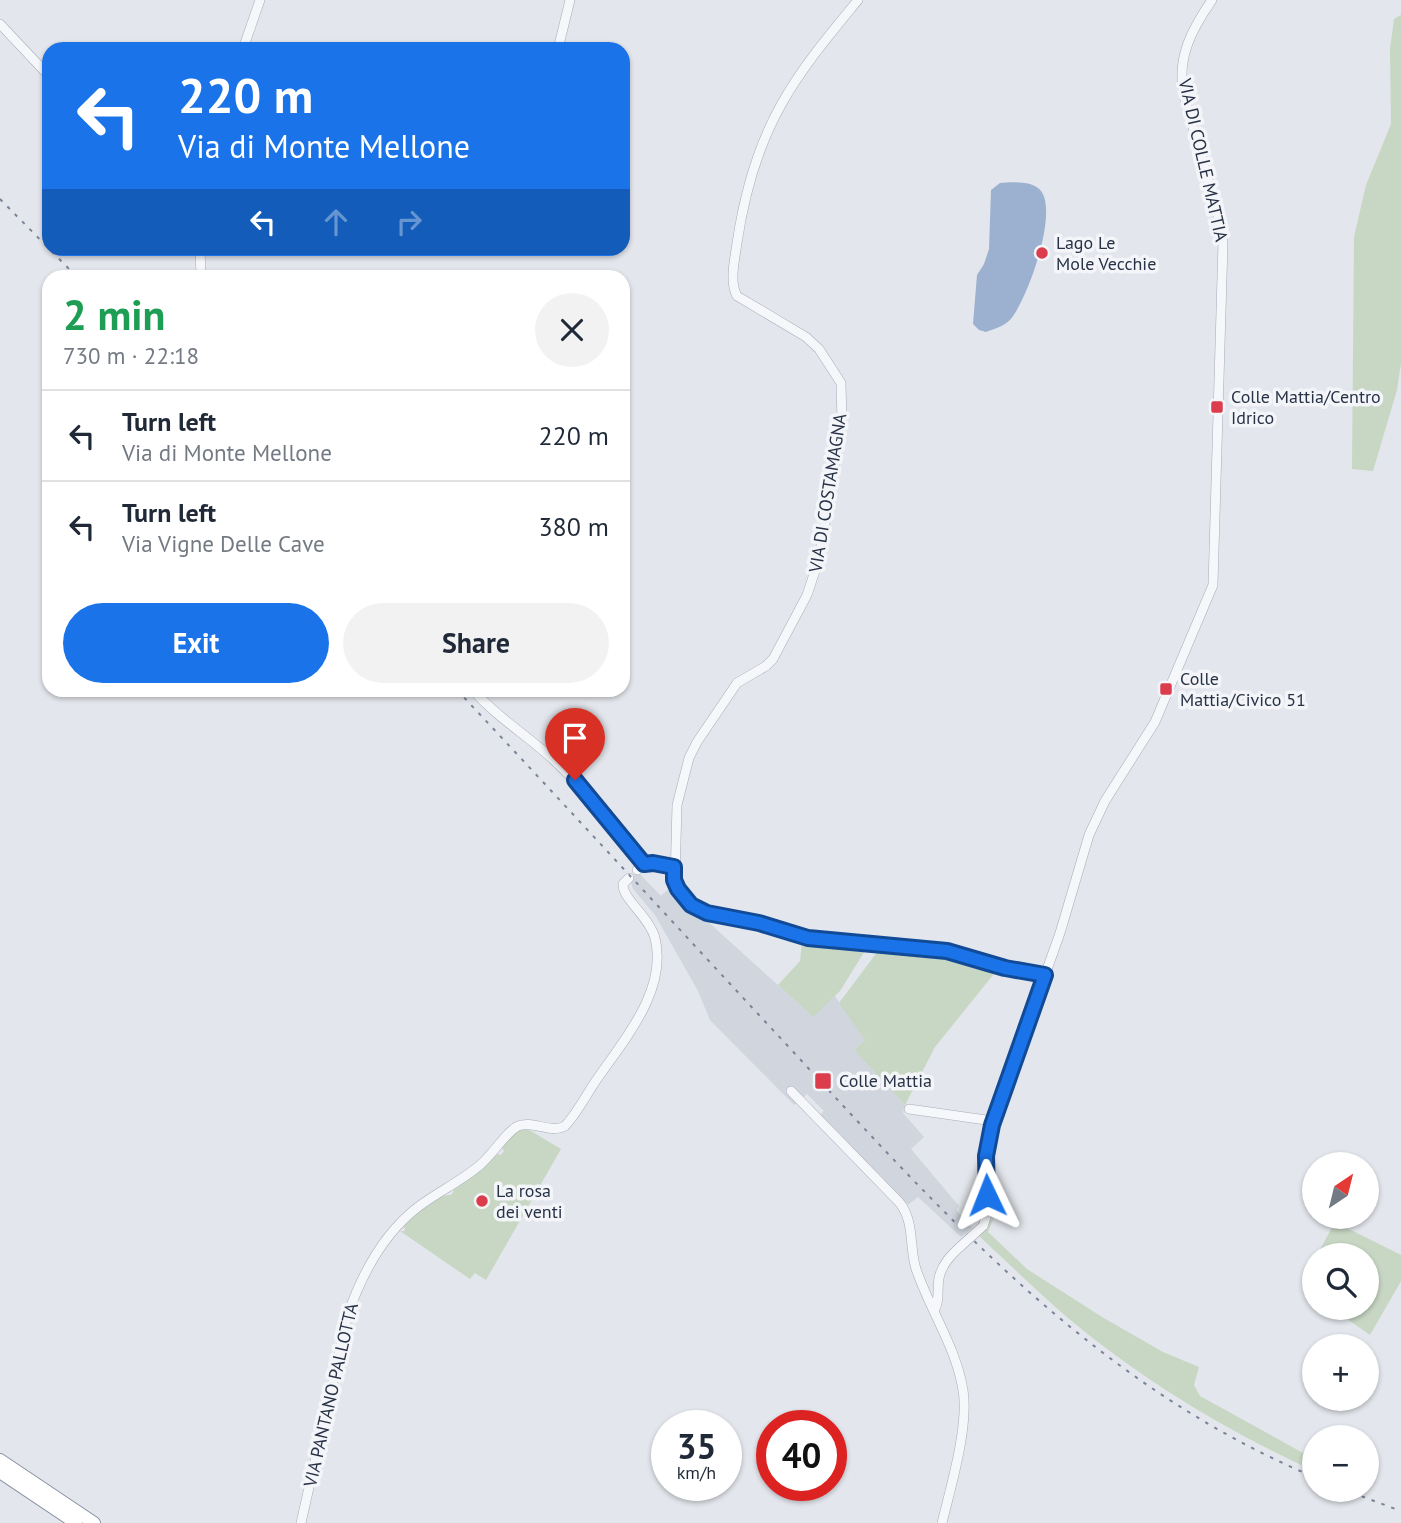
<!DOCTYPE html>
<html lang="en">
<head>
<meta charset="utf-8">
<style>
	body { margin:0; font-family:"PT Sans",sans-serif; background:#f2f2f3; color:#1f2937; height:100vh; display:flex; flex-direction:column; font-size:26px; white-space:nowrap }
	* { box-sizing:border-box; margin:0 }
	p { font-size:23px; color:#747a83 }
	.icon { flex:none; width:38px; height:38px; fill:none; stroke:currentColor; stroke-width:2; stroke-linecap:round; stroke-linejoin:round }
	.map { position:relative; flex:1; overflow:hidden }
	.drawer { position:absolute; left:42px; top:270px; width:588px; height:427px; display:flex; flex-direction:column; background:#fff; border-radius:21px; box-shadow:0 2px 5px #0004 }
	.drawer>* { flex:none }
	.guide { position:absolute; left:42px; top:42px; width:588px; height:214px; border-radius:21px; box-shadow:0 2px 5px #0004; background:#1a73e8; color:#fff; overflow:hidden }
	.needle { width:46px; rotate:35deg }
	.buttons { position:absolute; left:1302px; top:1152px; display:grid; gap:14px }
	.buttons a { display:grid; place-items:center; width:77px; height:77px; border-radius:50%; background:#fff; box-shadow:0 2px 5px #0004; font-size:35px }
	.speed { position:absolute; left:651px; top:1410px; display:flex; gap:14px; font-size:35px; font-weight:700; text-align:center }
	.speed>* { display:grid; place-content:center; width:91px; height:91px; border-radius:50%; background:#fff; box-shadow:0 2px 5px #0004; line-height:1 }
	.speed small { font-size:18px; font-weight:400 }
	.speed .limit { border:10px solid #d22; background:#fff; color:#111 }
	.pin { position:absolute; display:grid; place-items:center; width:60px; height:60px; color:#fff; margin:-72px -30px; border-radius:50% 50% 50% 0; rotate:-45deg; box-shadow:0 0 7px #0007 }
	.pin .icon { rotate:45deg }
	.me { position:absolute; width:77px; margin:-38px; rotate:358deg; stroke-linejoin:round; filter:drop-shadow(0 0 5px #0008) }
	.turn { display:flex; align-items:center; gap:24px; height:147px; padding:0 21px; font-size:32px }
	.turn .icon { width:91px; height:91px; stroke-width:2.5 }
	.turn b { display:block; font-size:49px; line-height:60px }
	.lanes { display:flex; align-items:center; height:66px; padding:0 21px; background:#0003; justify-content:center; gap:35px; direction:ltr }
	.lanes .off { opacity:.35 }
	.round { display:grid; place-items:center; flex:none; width:74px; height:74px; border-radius:37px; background:#f2f2f3 }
	.head { display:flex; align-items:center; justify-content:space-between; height:119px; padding:0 21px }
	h1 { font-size:42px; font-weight:600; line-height:52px; color:#1e9e55 }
	.primary-button { display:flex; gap:14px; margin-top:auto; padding:14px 21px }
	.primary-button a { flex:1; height:80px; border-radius:42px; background:#1a73e8; color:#fff; font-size:28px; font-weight:600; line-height:80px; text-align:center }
	.primary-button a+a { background:#f2f2f3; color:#1f2937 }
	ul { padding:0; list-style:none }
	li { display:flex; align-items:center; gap:21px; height:91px; padding:0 21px; border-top:2px solid #e0e1e3 }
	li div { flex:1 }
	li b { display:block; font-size:26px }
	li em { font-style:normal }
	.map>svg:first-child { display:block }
	.built { fill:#d0d5de }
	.green { fill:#c7d7c3 }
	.water { fill:#9bb1cf }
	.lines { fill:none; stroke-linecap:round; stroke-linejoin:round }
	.minor-casing { stroke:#a7acb7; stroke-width:10 }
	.highway-casing { stroke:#8892a4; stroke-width:14 }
	.minor { stroke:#f6f7fa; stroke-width:9 }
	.highway { stroke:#fff; stroke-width:12 }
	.rail { stroke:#7a8498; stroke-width:2; stroke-dasharray:3.5 7; stroke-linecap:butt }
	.minor-bridge-casing { stroke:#a7acb7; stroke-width:10; stroke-linecap:butt }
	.minor-bridge { stroke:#f6f7fa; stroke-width:9 }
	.route-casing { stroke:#114b97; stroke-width:18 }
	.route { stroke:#1a73e8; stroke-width:12 }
	.poi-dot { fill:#dc3d4c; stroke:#f3f5f9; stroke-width:2.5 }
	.labels { text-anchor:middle; stroke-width:7; stroke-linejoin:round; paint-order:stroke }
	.street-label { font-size:18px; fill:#283246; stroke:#f3f5f9 }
	.poi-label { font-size:18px; fill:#283246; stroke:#f3f5f9; text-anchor:start }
</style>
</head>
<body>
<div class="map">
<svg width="1401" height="1523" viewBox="0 0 1401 1523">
	<rect width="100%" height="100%" fill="#e3e6ec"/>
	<path class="built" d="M638,872L661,896L673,885L694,909L812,1016L835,996L865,1040L854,1050L905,1105L903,1113L924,1137L911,1149L959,1206L956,1210L973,1228L961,1237L918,1197L908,1205L820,1115L824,1111L807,1094L794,1105L710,1020L698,991L655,915L633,889L630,879Z"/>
	<g class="green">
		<path d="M1401,15V363L1397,390L1373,471L1352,469L1354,237L1366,185L1391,124L1390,49L1394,19Z"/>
		<path d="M802,942L866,949L840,991L813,1017L778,985L800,961Z"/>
		<path d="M878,951L951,955L997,970L935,1047L905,1105L854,1050L865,1040L839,1003Z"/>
		<path d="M524,1127L561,1149L486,1280L475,1273L470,1279L400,1231H405L404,1226C417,1214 432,1195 451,1195L454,1191L452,1190L498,1154L501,1155L504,1151L502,1148L513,1131Z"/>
		<path d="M994,1217L988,1232L1027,1269L1102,1317L1163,1352L1199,1367L1194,1385L1200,1396L1314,1459V1471C1227,1431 1142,1380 1068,1318C1037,1291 1007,1262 977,1234Z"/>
		<path d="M1335,1222L1401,1255V1281L1370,1335L1330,1307H1367V1255H1317Z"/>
	</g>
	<path class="water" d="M1000,183C1012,182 1028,181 1038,188C1062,205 1027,301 1010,320C1004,326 994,329 986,332L979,330L973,324L977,275L984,264L989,249L991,190Z"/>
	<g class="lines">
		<defs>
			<g id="minor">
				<path d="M858,0C831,33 802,67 781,105C758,146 744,196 737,243C735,258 729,282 737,296L806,337L819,349L841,383L842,422L819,559L807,595L773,659L766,666L737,683L697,742L689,758L677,805L675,880L678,889L689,903L700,910L711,914L759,923L808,938L950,952L1005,968L1045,975"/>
				<path d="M0,24L49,76"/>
				<path d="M243,49L260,0"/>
				<path d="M558,49L570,0"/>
				<path d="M200,248L201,276"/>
				<path d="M473,690C498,719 532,738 559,765C591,795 616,832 644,864"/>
				<path d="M637,870L649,863L674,867"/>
				<path d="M791,1091L899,1202C915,1221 909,1247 916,1269C930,1310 956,1347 963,1390C969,1426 951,1486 942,1523"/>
				<path d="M909,1109L993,1121"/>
				<path d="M983,1226L988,1212L986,1156L993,1121L1060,933L1089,835L1105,801L1155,722L1213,585L1223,243L1220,223L1184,95C1176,58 1192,29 1212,0"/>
				<path d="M934,1311C940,1301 937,1290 939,1278C942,1264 951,1255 961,1246"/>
				<path d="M301,1523L348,1314C362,1274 384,1233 418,1207C438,1192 461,1181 480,1165C491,1156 508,1130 518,1126C533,1120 551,1134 565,1126C577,1113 585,1097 595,1082C623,1041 668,991 655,938C649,916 622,899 623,884L629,878"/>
			</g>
			<g id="highway">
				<path d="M0,1460L94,1523"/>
				<path d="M0,1472L76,1523"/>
			</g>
		</defs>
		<use href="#minor" class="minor-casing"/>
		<use href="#highway" class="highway-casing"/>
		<use href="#minor" class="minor"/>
		<use href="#highway" class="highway"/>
		<g class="rail">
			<path d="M0,199L76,276"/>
			<path d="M457,690C567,807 676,926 786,1044C945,1216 1094,1384 1314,1477"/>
			<path d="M1342,1489L1401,1511"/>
		</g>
		<defs>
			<path id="minor-bridge" d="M961,1246L983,1226"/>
		</defs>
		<use href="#minor-bridge" class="minor-bridge-casing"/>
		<use href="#minor-bridge" class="minor-bridge"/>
	</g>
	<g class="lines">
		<defs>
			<path id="route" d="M575,780L644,864L653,863L674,867V880L678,889L691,905L707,913L759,923L808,938L947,951L1005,968L1045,975L992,1125L986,1156L987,1195"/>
		</defs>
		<use href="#route" class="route-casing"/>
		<use href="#route" class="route"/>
	</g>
	<g class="poi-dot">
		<circle cx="1042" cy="253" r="7"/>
		<rect x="1210" y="400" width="14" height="14" rx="3.5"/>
		<rect x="1159" y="682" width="14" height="14" rx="3.5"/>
		<rect x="814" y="1072" width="18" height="18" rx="3.5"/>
		<circle cx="482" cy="1201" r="7"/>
	</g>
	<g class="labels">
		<g class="street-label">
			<text transform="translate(1203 160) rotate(77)" y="6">VIA DI COLLE MATTIA</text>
			<text transform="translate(828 493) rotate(-81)" y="6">VIA DI COSTAMAGNA</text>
			<text transform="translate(331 1395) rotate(-77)" y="6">VIA PANTANO PALLOTTA</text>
		</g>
		<g class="poi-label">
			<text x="1056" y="249">Lago Le<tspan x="1056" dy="21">Mole Vecchie</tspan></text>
			<text x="1231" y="403">Colle Mattia/Centro<tspan x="1231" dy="21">Idrico</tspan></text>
			<text x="1180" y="685">Colle<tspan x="1180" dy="21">Mattia/Civico 51</tspan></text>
			<text x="839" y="1087">Colle Mattia</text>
			<text x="496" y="1197">La rosa<tspan x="496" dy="21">dei venti</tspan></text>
		</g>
	</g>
</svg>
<div class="buttons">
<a><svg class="needle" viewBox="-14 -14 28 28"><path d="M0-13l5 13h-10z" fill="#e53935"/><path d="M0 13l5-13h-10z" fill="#747a83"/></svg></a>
<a><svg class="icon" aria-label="search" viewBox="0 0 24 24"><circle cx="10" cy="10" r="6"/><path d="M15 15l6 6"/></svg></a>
<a>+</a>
<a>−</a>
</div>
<div class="speed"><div>35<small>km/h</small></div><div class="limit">40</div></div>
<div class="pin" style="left:575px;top:780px;background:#d93025"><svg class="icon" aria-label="arrive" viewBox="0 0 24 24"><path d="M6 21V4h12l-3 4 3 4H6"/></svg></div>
<svg class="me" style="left:987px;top:1195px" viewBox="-20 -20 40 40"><path d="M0-17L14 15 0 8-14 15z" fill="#1a73e8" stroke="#fff" stroke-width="4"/></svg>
<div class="guide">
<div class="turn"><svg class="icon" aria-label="left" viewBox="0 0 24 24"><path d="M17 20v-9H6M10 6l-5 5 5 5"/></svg><div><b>220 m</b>Via di Monte Mellone</div></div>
<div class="lanes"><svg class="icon" aria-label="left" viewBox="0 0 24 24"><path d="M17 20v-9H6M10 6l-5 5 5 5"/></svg><svg class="icon off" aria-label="ahead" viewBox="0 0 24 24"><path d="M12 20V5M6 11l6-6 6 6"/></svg><svg class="icon off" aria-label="right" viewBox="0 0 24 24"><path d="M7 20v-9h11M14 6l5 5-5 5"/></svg></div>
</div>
<section class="drawer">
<div class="head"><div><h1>2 min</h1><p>730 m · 22:18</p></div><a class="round"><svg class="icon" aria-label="close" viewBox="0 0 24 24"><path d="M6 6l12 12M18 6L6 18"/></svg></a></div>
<ul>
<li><svg class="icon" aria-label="left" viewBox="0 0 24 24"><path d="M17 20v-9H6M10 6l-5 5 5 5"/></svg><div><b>Turn left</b><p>Via di Monte Mellone</p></div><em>220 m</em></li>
<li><svg class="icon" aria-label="left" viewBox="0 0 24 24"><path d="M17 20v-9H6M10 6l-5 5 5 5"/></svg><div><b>Turn left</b><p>Via Vigne Delle Cave</p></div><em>380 m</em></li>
</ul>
<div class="primary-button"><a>Exit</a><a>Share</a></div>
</section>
</div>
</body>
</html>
